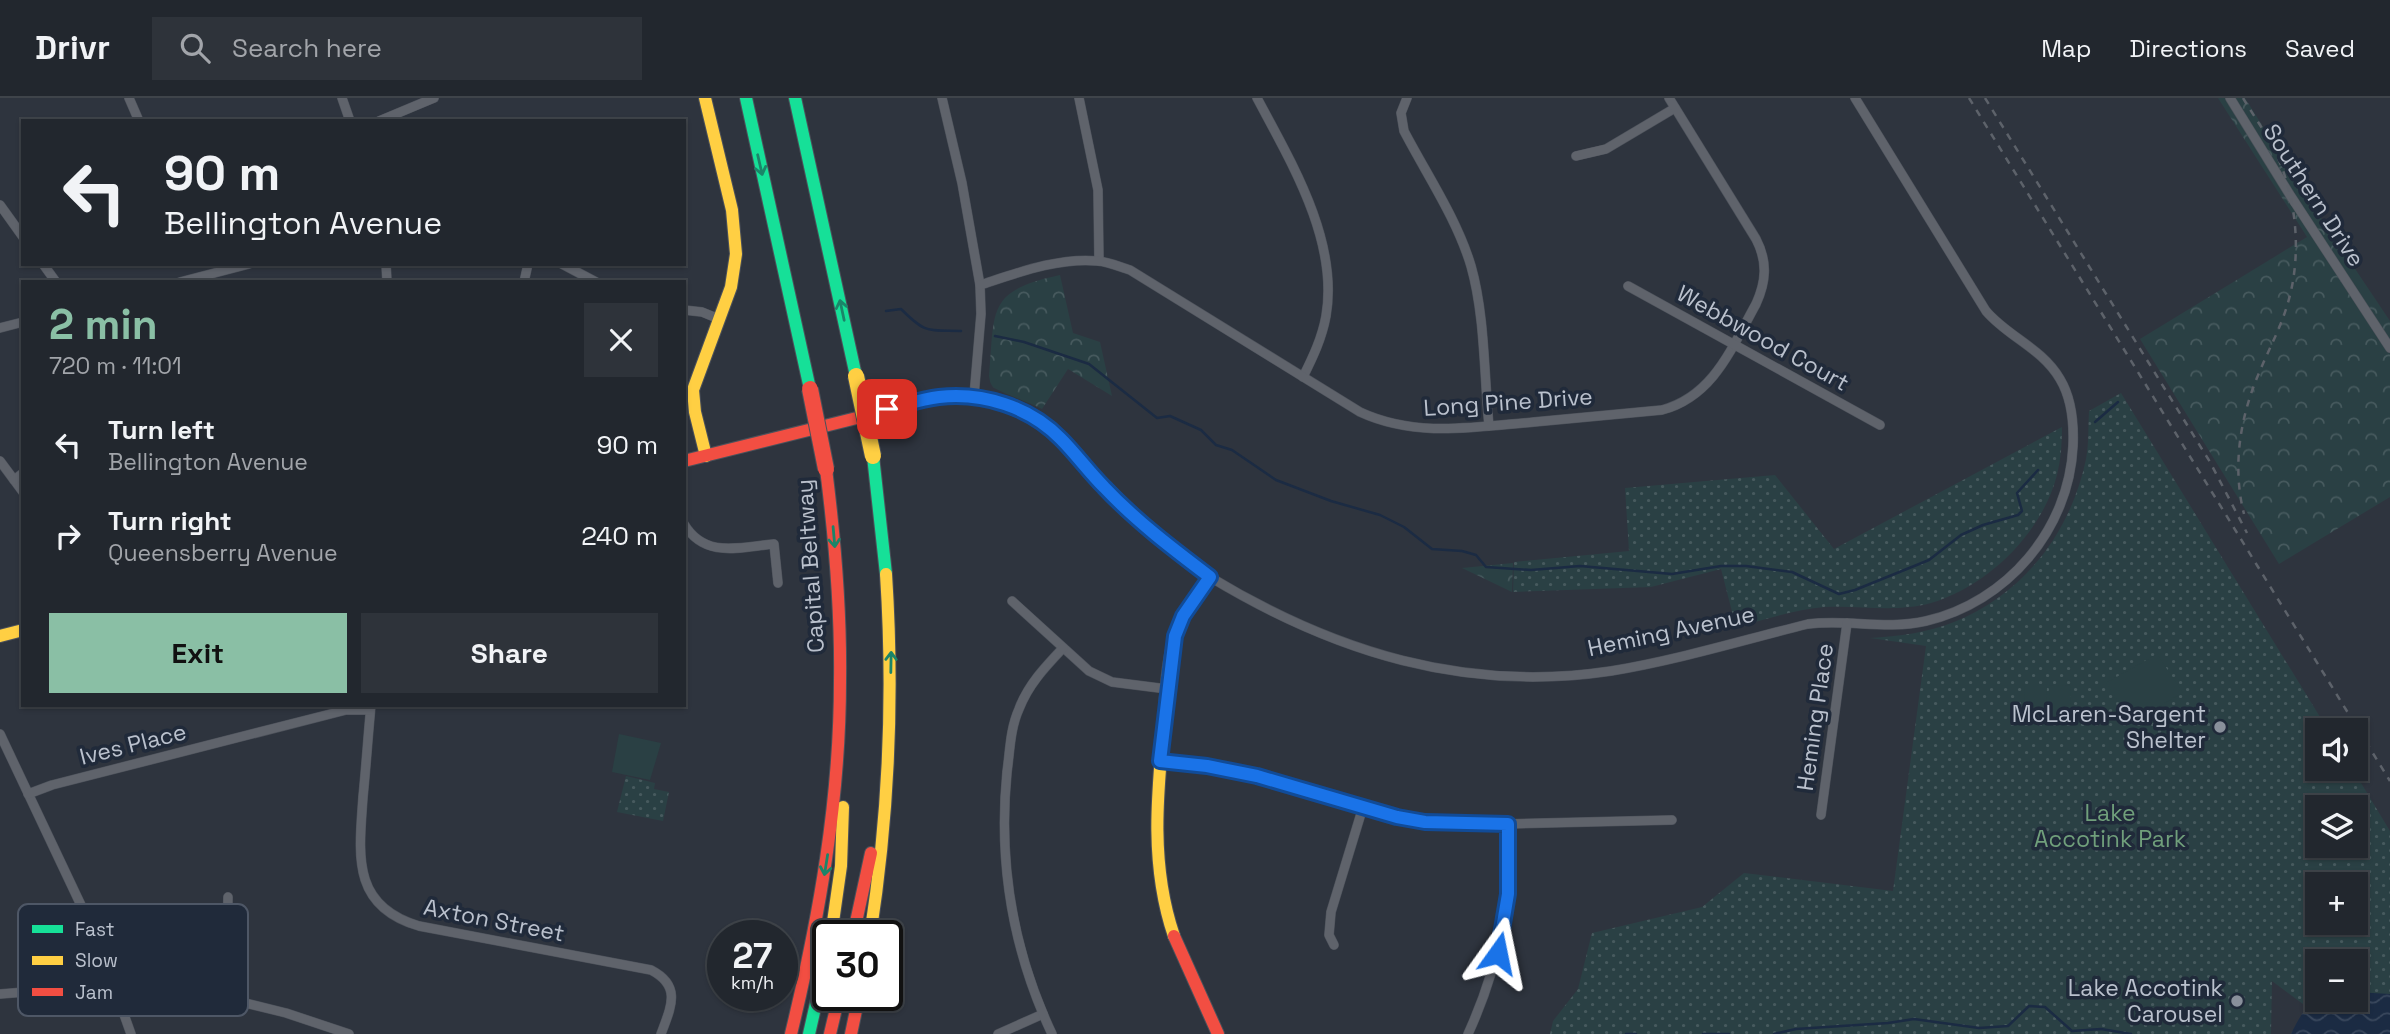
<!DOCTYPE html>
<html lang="en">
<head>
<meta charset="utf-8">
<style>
	body { margin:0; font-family:"Space Grotesk",sans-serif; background:#2e333a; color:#f1f3f6; height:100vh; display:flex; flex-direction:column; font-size:26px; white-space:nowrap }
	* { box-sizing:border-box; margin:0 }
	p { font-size:23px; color:#a2a5aa }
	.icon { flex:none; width:38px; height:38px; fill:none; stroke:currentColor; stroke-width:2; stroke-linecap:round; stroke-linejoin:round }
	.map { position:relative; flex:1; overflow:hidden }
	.details { position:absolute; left:21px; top:182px; width:665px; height:427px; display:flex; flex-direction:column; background:#22272e; border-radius:0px; box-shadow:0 2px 5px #0004,0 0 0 2px #3f444a }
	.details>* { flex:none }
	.banner { position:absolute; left:21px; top:21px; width:665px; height:147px; border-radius:0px; box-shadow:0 2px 5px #0004,0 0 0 2px #3f444a; background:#22272e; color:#f1f3f6; overflow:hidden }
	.fabs { position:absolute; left:2305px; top:620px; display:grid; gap:14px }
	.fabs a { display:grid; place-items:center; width:63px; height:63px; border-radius:0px; background:#22272e; box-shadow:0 2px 5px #0004,0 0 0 2px #3f444a; font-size:35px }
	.speed { position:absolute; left:707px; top:822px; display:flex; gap:14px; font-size:35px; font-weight:700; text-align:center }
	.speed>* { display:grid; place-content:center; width:91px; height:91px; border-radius:50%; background:#22272e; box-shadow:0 2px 5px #0004,0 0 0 2px #3f444a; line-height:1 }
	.speed small { font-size:18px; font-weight:400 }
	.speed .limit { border:4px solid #111; border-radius:10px; background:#fff; color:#111 }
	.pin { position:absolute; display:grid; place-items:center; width:60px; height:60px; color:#fff; margin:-30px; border-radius:14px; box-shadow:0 4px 10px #0006 }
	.me { position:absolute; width:77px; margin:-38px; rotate:12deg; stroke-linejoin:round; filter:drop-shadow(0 0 5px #0008) }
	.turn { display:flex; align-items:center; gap:24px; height:147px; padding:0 28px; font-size:32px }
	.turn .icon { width:91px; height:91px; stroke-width:2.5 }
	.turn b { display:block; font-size:49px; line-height:60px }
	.round { display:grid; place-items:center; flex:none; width:74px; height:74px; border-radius:0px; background:#2e333a }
	.head { display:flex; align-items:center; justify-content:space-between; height:119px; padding:0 28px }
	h1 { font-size:42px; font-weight:700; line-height:52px; color:#8abfa5 }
	.cta { display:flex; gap:14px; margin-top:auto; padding:14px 28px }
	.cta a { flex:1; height:80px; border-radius:0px; background:#8abfa5; color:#111; font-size:28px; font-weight:700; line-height:80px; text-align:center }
	.cta a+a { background:#2e333a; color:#f1f3f6 }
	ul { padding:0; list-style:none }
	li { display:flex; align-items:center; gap:21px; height:91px; padding:0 28px }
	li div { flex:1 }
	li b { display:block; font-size:26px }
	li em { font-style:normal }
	header { display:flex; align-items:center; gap:42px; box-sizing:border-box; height:98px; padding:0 35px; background:#22272e; border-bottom:2px solid #3f444a }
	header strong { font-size:33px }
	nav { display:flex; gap:38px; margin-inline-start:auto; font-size:24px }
	.search { width:490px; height:63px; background:#2e333a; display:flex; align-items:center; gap:18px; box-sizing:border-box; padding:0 24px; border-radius:0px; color:#a2a5aa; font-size:26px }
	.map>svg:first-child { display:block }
	.forest { fill:url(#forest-crowns) }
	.park { fill:url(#park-dots); fill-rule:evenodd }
	.pitch { fill:#2a4044 }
	.water { fill:url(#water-waves) }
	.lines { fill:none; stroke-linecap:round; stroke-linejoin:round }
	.stream { stroke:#1b2b43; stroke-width:2.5 }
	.street-casing { stroke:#4c515a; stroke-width:10 }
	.fast-casing { stroke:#4c515a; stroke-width:14 }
	.slow-casing { stroke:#4c515a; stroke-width:14 }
	.jam-casing { stroke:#4c515a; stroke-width:14 }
	.street { stroke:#5f636b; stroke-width:9 }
	.fast { stroke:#16e098; stroke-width:12 }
	.slow { stroke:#ffcf43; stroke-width:12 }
	.jam { stroke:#f24e42; stroke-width:12 }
	.rail { stroke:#5d626a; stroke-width:2.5; stroke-dasharray:7 7; stroke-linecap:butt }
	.slow-bridge-casing { stroke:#4b5159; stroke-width:18; stroke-linecap:butt }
	.jam-bridge-casing { stroke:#4b5159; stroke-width:18; stroke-linecap:butt }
	.slow-bridge { stroke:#ffcf43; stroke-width:16 }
	.jam-bridge { stroke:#f24e42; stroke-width:16 }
	.oneway { stroke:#1b8569 }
	.route-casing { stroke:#114b97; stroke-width:18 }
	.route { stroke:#1a73e8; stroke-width:12 }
	.poi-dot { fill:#89909b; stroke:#202a3a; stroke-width:2.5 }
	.labels { text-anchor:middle; stroke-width:7; stroke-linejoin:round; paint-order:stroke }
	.street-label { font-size:23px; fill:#bac1cd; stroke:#202a3a }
	.poi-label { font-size:23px; fill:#bac1cd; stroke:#202a3a; text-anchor:end }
	.park-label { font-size:23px; fill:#709f7b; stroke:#202a3a }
	.key { fill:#202a3a; stroke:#4e5766; stroke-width:2 }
	.key-label { font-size:19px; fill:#bac1cd }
</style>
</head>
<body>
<header>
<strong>Drivr</strong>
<div class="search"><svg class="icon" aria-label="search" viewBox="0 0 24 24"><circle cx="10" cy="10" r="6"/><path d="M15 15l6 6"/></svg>Search here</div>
<nav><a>Map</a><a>Directions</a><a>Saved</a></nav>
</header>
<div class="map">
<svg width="2390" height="936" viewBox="0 0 2390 936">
	<defs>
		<pattern id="forest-crowns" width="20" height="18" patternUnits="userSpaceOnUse" patternTransform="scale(1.75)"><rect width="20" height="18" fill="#2a4044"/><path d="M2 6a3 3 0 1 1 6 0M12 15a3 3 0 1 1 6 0" fill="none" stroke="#475a5e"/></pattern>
		<pattern id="park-dots" width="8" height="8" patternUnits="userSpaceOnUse" patternTransform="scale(1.75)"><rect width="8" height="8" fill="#2a4044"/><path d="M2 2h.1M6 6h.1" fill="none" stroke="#475a5e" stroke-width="1.8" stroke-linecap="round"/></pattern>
		<pattern id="water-waves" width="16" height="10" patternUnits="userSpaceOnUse" patternTransform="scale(1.75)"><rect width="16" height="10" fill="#1b2b43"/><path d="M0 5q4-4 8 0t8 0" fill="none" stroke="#3a485d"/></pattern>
	</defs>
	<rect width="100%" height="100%" fill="#2e343e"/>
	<g class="forest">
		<path d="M2218,0H2245L2311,105L2390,223V399L2279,466L2140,241L2307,139Z"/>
		<path d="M1060,177L1073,235L1100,244L1112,298L1068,271L1042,311C1033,306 997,293 993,289C990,285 990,283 989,278C995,211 986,193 1060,177Z"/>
		<path d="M1513,465L1512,494L1462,470Z"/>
	</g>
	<g class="park">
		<path d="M2121,295L2328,632H2317V670H2352L2390,733V936H2291L2307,909L2272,883L2271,936H1550L1553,923L1578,891L1592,835L1702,809L1744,775L1893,793L1926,548L1870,540C1899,538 1927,535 1954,524C2024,496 2071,434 2086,361C2089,346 2088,329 2089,313ZM2317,709H2356V747H2317ZM2317,786H2356V824H2317ZM2317,863H2356V901H2317Z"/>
		<path d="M2062,329C2062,345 2061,361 2057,377C2042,435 1988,488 1931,505C1895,515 1861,507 1825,509C1796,511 1765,522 1736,529L1721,471L1651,489L1513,494L1514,464L1629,453L1625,390L1775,377L1834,451Z"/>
		<path d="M626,678L655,685L654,691L669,694L663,723L617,714Z"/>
	</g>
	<g class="pitch">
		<path d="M2157,556L2183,595L2132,623L2106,585Z"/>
		<path d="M2025,587H2047L2046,622L2024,621Z"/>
		<path d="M2070,587L2071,622L2050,623L2049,588Z"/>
		<path d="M619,636L661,645L650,682L612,674Z"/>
	</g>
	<path class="water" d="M2356,894L2390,896V936H2291C2309,898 2317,901 2356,901Z"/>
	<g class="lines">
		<g class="stream">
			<path d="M886,213L901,211C926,236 927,232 961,233"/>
			<path d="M995,238L1024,244L1089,266L1157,320L1170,318L1201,332L1216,347L1232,352L1276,382L1331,403L1380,417L1404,429L1432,451L1462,453L1476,457L1486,469L1531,472L1580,468L1672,476L1721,468H1746L1792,474L1839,496L1855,492L1929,462L1961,437L1983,427L2018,417L2022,413L2017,395L2038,372"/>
			<path d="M2095,324L2118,304"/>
			<path d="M1626,936H1636"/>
			<path d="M1703,936H1729"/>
			<path d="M1774,936L1796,931L1888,925L1914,921L1979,930L2008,928L2029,908L2045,909L2072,933L2101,931L2131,936"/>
		</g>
		<defs>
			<g id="street">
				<path d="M129,0L139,23"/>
				<path d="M342,0L350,23"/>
				<path d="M942,0L962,85L980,187L981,216L974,298"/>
				<path d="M1079,0L1098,92L1099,163"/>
				<path d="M1257,0C1291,64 1339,143 1326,218C1322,240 1313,259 1303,279"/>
				<path d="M1407,0L1401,15L1404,33C1427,77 1457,121 1471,168C1485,217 1484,277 1489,328"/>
				<path d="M2230,0L2290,97L2390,250"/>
				<path d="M379,23L434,0"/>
				<path d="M1576,58L1606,51L1675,10"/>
				<path d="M0,107L23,139"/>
				<path d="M43,166L56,184"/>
				<path d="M386,166L387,184"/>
				<path d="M562,166L596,184"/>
				<path d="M180,184L249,166"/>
				<path d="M524,184L528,166"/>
				<path d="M980,187C1017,175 1059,159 1098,163C1109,164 1120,169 1130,172L1360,314C1416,340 1475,329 1534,324C1577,320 1620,316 1662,312C1714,298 1732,249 1756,206C1766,184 1768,164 1756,141L1669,0"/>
				<path d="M1628,188L1880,327"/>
				<path d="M684,212L702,214L719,221"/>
				<path d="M0,230L23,224"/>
				<path d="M0,363L23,394"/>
				<path d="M14,382L23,375"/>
				<path d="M684,426C705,461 740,449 774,446L778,485"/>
				<path d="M1210,479C1334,554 1465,595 1611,573C1678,562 1743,542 1808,526C1848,521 1886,532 1926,523C2007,504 2069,432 2073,348C2074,325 2072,301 2060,281C2042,250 2008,239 1986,213L1855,0"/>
				<path d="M1012,503L1089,573L1112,584L1167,591"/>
				<path d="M371,607C368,638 366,669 363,699C359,757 351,808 419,828L651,872C682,888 671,909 661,936"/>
				<path d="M0,636L97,841L131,936"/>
				<path d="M1160,663L1234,673L1425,725L1508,726L1672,722"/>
				<path d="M28,696L52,687L346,612H370"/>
				<path d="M1821,717L1847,525"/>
				<path d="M1334,847L1329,837L1331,814L1363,709"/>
				<path d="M0,896L88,889L165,888L189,891L286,915L349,936"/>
				<path d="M226,900L228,799"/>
				<path d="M998,936L1043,916"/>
				<path d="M1052,936C1013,853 998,765 1007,674C1010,653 1010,631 1019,611C1028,587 1045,569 1063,550"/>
				<path d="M1468,936C1500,866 1511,804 1508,726"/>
			</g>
			<g id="fast">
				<path d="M746,0L810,291"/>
				<path d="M795,0L856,278"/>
				<path d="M873,358L886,476"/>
				<path d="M809,936L828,853"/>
			</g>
			<g id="slow">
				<path d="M705,0L732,112L736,156L731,189L693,292L695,314L706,358"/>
				<path d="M1048,330L1141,424L1210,479C1197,498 1181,517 1175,539C1167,567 1166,597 1164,625C1157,697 1150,768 1174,838"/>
				<path d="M0,538L23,532"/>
				<path d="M831,838L841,768L843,709"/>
				<path d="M870,838C889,717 894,598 886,476"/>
			</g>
			<g id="jam">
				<path d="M684,363L941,299C980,295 1016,308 1048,330"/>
				<path d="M853,838L871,755"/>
				<path d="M1174,838L1218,936"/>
				<path d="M791,936C819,820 840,703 840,583C841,512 835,442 826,371"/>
				<path d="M830,936L839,898"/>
				<path d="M851,936L859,898"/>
			</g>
		</defs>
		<use href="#street" class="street-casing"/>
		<use href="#fast" class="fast-casing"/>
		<use href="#slow" class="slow-casing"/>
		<use href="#jam" class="jam-casing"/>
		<use href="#street" class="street"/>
		<use href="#fast" class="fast"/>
		<use href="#slow" class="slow"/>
		<use href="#jam" class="jam"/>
		<g class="rail">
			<path d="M1969,0L2390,683"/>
			<path d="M1985,0L2210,364L2247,435"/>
			<path d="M2243,0C2255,20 2269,39 2278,60C2298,106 2302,163 2286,211C2279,233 2268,253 2259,275C2240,319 2232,369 2244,416"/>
		</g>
		<defs>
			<path id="slow-bridge" d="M856,278L873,358"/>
			<path id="jam-bridge" d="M810,291L826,371"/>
		</defs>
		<use href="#slow-bridge" class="slow-bridge-casing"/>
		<use href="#jam-bridge" class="jam-bridge-casing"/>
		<use href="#slow-bridge" class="slow-bridge"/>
		<use href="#jam-bridge" class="jam-bridge"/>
	</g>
	<defs><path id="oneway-shaft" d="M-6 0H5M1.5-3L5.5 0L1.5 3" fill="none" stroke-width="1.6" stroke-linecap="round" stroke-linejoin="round" transform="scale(1.75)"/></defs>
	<g class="oneway">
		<use href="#oneway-shaft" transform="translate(760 67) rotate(77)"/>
		<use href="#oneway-shaft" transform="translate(842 212) rotate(-102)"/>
		<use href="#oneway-shaft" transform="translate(834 439) rotate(85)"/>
		<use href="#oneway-shaft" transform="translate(891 564) rotate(-89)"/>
		<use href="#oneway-shaft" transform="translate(826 767) rotate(99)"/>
	</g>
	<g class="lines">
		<defs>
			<path id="route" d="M887,311C904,307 922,301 939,299C983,294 1030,309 1061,341C1076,356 1089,374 1104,389C1136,423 1173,451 1210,479L1183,518L1175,538L1160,663L1207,668L1257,678L1397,719L1425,724L1508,726V796L1498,855"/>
		</defs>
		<use href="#route" class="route-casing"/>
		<use href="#route" class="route"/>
	</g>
	<g class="poi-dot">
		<circle cx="2220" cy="629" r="7"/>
		<circle cx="2237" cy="903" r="7"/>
	</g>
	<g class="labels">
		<g class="street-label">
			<text transform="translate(2314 97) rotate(57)" y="8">Southern Drive</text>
			<text transform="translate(1763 240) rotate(29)" y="8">Webbwood Court</text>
			<text transform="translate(1508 304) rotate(-4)" y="8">Long Pine Drive</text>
			<text transform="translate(810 468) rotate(-94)" y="8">Capital Beltway</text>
			<text transform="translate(1671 533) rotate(-12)" y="8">Heming Avenue</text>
			<text transform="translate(1815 619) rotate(-82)" y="8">Heming Place</text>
			<text transform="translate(133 646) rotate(-14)" y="8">Ives Place</text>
			<text transform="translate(494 822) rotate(11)" y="8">Axton Street</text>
		</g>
		<g class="poi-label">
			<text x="2206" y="624">McLaren-Sargent<tspan x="2206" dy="26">Shelter</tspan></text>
			<text x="2223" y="898">Lake Accotink<tspan x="2223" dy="26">Carousel</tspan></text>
		</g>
		<g class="park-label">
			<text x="2110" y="723">Lake<tspan x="2110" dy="26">Accotink Park</tspan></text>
		</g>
	</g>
	<rect x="18" y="806" width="230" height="112" rx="10" class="key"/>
	<rect x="32" y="827" width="31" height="8" fill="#16e098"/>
	<rect x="32" y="858" width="31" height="9" fill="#ffcf43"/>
	<rect x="32" y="890" width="31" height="8" fill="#f24e42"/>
	<g class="key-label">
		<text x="75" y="838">Fast</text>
		<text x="75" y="869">Slow</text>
		<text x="75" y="901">Jam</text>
	</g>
</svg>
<div class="fabs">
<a><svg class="icon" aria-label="sound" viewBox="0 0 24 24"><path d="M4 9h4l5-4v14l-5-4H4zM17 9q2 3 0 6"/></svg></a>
<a><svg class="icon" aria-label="layers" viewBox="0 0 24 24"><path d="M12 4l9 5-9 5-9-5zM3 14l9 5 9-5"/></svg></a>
<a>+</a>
<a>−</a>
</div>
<div class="speed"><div>27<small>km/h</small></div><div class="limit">30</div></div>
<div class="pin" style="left:887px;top:311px;background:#d93025"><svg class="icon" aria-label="arrive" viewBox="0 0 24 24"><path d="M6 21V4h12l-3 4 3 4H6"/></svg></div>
<svg class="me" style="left:1498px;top:855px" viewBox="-20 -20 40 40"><path d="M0-17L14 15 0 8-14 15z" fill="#1a73e8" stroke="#fff" stroke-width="4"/></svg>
<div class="banner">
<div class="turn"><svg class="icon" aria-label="left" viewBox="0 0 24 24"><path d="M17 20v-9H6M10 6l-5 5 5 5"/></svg><div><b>90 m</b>Bellington Avenue</div></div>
</div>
<section class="details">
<div class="head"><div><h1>2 min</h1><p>720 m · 11:01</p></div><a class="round"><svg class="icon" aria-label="close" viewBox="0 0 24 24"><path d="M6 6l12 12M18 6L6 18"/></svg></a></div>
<ul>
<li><svg class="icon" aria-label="left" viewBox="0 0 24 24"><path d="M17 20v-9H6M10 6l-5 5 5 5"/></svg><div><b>Turn left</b><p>Bellington Avenue</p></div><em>90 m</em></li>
<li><svg class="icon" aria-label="right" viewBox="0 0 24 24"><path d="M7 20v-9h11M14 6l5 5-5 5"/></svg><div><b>Turn right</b><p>Queensberry Avenue</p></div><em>240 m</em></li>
</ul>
<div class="cta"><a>Exit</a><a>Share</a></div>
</section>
</div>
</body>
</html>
